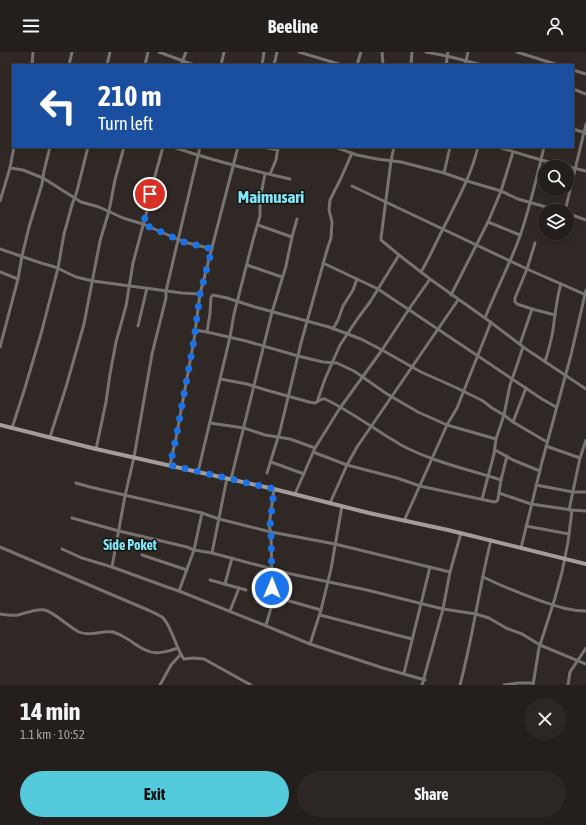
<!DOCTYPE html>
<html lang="en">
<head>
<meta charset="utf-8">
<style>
	body { margin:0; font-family:"Asap Condensed",sans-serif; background:#2c2725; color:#f1f3f6; height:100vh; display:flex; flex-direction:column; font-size:15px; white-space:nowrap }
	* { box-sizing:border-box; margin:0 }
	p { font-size:13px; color:#a3a2a3 }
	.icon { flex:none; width:22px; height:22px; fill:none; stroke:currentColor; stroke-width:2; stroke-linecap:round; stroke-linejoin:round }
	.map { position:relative; height:633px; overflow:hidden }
	.panel { display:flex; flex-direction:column; background:#241e1c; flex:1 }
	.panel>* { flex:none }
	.guide { position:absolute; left:12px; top:12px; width:562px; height:84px; border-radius:0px; box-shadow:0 2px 6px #0003,0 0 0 1px #413c3b; background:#1a4fa0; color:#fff; overflow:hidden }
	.fabs { position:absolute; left:538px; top:108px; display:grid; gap:8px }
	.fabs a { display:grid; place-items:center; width:36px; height:36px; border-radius:50%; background:#241e1c; box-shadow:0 2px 6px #0003,0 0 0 1px #413c3b; font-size:20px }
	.pin { position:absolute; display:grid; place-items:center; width:34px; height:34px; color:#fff; margin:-17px; border:2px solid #fff; border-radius:50%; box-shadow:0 1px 4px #0007 }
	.me { position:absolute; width:44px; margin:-22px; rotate:1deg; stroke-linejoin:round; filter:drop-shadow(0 0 3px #0008) }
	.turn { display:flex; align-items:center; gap:14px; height:84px; padding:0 20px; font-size:18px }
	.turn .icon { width:52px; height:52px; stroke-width:2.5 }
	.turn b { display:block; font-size:28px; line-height:34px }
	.round { display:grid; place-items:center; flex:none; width:42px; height:42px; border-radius:21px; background:#2c2725 }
	.overview { display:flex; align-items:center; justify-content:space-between; height:68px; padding:0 20px }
	h1 { font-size:24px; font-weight:700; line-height:30px }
	.button { display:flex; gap:8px; margin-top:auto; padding:8px 20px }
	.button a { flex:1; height:46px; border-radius:24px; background:#54cadd; color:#111; font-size:16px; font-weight:700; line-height:46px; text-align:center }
	.button a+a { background:#2c2725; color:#f1f3f6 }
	header { display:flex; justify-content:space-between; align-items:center; height:52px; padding:0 20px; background:#241e1c; font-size:18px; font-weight:700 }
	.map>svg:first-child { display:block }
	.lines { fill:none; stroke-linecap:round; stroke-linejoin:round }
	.minor { stroke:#777371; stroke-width:3 }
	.secondary { stroke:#a39c9a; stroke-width:4 }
	.route { stroke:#1a73e8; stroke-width:7; stroke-dasharray:0 12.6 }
	.labels { text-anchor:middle; stroke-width:3; stroke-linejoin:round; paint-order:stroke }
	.neighbourhood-label { font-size:14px; font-weight:bold; fill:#7fe7f9; stroke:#161210 }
	.district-label { font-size:17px; font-weight:bold; fill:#7fe7f9; stroke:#161210 }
</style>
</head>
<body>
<header><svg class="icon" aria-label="menu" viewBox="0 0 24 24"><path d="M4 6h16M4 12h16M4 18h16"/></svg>Beeline<svg class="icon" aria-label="person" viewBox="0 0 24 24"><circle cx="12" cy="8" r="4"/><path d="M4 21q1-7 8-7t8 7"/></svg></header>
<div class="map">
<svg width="586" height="633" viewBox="0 0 586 633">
	<rect width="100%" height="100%" fill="#302825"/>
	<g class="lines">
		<g class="minor">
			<path d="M159,0L194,13"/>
			<path d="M299,0L342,13"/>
			<path d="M382,0L383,13"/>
			<path d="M426,0L447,4L482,13"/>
			<path d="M517,0L558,13"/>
			<path d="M32,13L33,0"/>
			<path d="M69,13L72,0"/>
			<path d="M107,13L110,0"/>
			<path d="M145,13L148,0"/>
			<path d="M181,13L186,0"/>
			<path d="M221,13L224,0"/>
			<path d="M262,13L264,0"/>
			<path d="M274,13L277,0"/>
			<path d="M357,13L361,0"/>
			<path d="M411,13L412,0"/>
			<path d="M446,13L448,0"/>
			<path d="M465,13L468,0"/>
			<path d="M573,18L586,22"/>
			<path d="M573,37L586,42"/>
			<path d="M573,77L586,81"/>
			<path d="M173,95C211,108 250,118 290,127"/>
			<path d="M262,95L278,98"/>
			<path d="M335,95L357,103L377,107L401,110L444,121L467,129L501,139L518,147L560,159"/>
			<path d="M394,95L391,109L381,186V188L399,203L430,227L485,266L526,297L586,337"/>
			<path d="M498,95L541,108L586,119"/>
			<path d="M10,116L23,118L43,126L81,150L99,155L123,166L143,172L184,190L212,197"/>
			<path d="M444,121L450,95"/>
			<path d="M270,122L276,108L278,95"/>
			<path d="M352,134L527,217L586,243"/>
			<path d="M0,149L10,116L14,95"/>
			<path d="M565,159L586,72"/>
			<path d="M567,161L586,168"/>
			<path d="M488,170L520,183"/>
			<path d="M258,173L292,185"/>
			<path d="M559,182V181"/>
			<path d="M535,191L527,217L515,246V250L517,252L532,257L555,263"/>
			<path d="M0,197L41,211L55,215L76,225L93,229L182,241L200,242"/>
			<path d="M323,211L378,237L542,347L556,355"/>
			<path d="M247,213L282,225"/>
			<path d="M0,220L18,227"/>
			<path d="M421,220C430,205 436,190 444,175C457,149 471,124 478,95"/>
			<path d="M451,243L488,170L501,139L513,100"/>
			<path d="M485,266C496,238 510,212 520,184C530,155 537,125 544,95"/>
			<path d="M138,274L147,236"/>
			<path d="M333,277L338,268L343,254L353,238L357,227"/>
			<path d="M195,278L207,280L246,289L298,304L323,310L337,311L354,319L387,342L418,360L447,373L496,387"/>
			<path d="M207,280L210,261L211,245L213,243L227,246L255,255L329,275L361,287L382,298L421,320L457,336L483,349L492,356L504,363L513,370L547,390"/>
			<path d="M520,292L532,257"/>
			<path d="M0,295L18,227L22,204L29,175L42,132L44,119L50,95"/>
			<path d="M545,310C549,297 553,283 554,270C556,257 557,244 561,232"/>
			<path d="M220,327L247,332L266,338L309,350L315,351L322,347H325C352,360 375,378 401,393C433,410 467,417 501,428"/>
			<path d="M317,350L325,327L340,293L358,266L370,250L399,203"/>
			<path d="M513,370L526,336"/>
			<path d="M210,371L244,376L265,383L290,387L315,396"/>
			<path d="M12,376L24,339L41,282L58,216L64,182L72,153L77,139L88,95"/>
			<path d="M50,385L66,335L84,272L100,189L109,159L115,128L124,95"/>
			<path d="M546,394L580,406"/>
			<path d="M96,397L106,350L110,322L116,290L126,254L133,211L148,155L150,142L163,95"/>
			<path d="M495,398L513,408L540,419"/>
			<path d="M313,400L347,413L397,426L420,434L494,450L497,449L498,447L501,428L507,404"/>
			<path d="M271,410L304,422"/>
			<path d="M170,413L176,386L194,288L200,242L238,95"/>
			<path d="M198,420L230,285L234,262L253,188L260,164V147L265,122"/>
			<path d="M267,421L280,379L301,291L327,198L331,186L332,170L329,158L330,148L341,126L352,101"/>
			<path d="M231,427L272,260L286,214L292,185L297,167"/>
			<path d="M76,431L90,435L202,461L194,498L179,539"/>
			<path d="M536,433L573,440H586"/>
			<path d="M499,441L531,452L572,458L586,459"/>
			<path d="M295,442L315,396L340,356L382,298L409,257L430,227"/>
			<path d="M482,447L494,402L496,387L504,363L510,333L516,316L523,295"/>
			<path d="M330,451L347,413L357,395L458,248"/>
			<path d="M569,458L580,406L586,388"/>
			<path d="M202,461L219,467L271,480L335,492L450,520"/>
			<path d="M72,466L119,479L187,495L194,498L212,501L291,522L367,538L443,557L476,562L489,566L506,576L522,582L540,593L586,612"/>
			<path d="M404,469L447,373L457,356L491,270"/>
			<path d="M526,474L569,482"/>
			<path d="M0,495L148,558C152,560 157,562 162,565C171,572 176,597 184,607L194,606L204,607L251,633"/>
			<path d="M521,496L542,410L571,303L586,238"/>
			<path d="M62,497L82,506L112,515L167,535L179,539L264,573L310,592L383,616L425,628"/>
			<path d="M212,501L227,426"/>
			<path d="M142,503L187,518"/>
			<path d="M112,515L125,444L134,405L152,302L166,246V239L200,95"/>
			<path d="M483,525C502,534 521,542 541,549C556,554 570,559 586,559"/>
			<path d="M210,528L246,538"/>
			<path d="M225,532L232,506"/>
			<path d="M272,544L321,558"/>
			<path d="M230,559L239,536"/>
			<path d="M0,562C6,563 12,564 18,563C27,561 36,556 45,558C55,561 69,575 79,580C90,585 102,578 113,580C116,581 121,583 124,585C132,589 139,596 148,599C157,603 169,599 178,596"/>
			<path d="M320,563L412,587"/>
			<path d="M266,573L271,556L272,544L271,480L269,474L274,437"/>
			<path d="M310,592L321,558L331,517L342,454"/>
			<path d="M404,621L430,515"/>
			<path d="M160,633L171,613L181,602"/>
			<path d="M422,633L443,557L450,520L461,481"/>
			<path d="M460,633C473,585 479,536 491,488"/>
			<path d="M504,633L518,631H533"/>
			<path d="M533,633L539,596L555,546L562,520L568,490L572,458"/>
			<path d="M568,633L570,620L586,596"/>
		</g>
		<path class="secondary" d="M0,373L96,397L274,437L369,461L448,478L586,512"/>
	</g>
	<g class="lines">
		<path class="route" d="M150,142L148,156L143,172L184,190L212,197L200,242L194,288L176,386L170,413L274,437L270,474L271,480L272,536"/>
	</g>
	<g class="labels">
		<g class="neighbourhood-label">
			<text x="130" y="498">Side Poket</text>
		</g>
		<g class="district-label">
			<text x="271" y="151">Maimusari</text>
		</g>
	</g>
</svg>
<div class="fabs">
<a><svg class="icon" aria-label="search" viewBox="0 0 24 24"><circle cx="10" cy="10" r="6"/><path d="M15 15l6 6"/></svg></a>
<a><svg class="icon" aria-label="layers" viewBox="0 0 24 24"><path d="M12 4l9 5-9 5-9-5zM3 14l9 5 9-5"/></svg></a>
</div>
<div class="pin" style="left:150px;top:142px;background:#d93025"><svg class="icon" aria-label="arrive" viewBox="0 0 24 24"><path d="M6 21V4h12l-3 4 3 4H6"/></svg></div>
<svg class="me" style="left:272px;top:536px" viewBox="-20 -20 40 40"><circle r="17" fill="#1a73e8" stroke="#fff" stroke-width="3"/><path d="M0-11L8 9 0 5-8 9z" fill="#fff"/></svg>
<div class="guide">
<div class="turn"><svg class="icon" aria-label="left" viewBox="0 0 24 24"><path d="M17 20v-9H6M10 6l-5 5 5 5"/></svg><div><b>210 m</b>Turn left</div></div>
</div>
</div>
<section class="panel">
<div class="overview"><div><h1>14 min</h1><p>1.1 km · 10:52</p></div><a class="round"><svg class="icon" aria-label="close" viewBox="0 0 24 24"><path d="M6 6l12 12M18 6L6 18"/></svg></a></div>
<div class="button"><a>Exit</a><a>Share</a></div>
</section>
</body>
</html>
